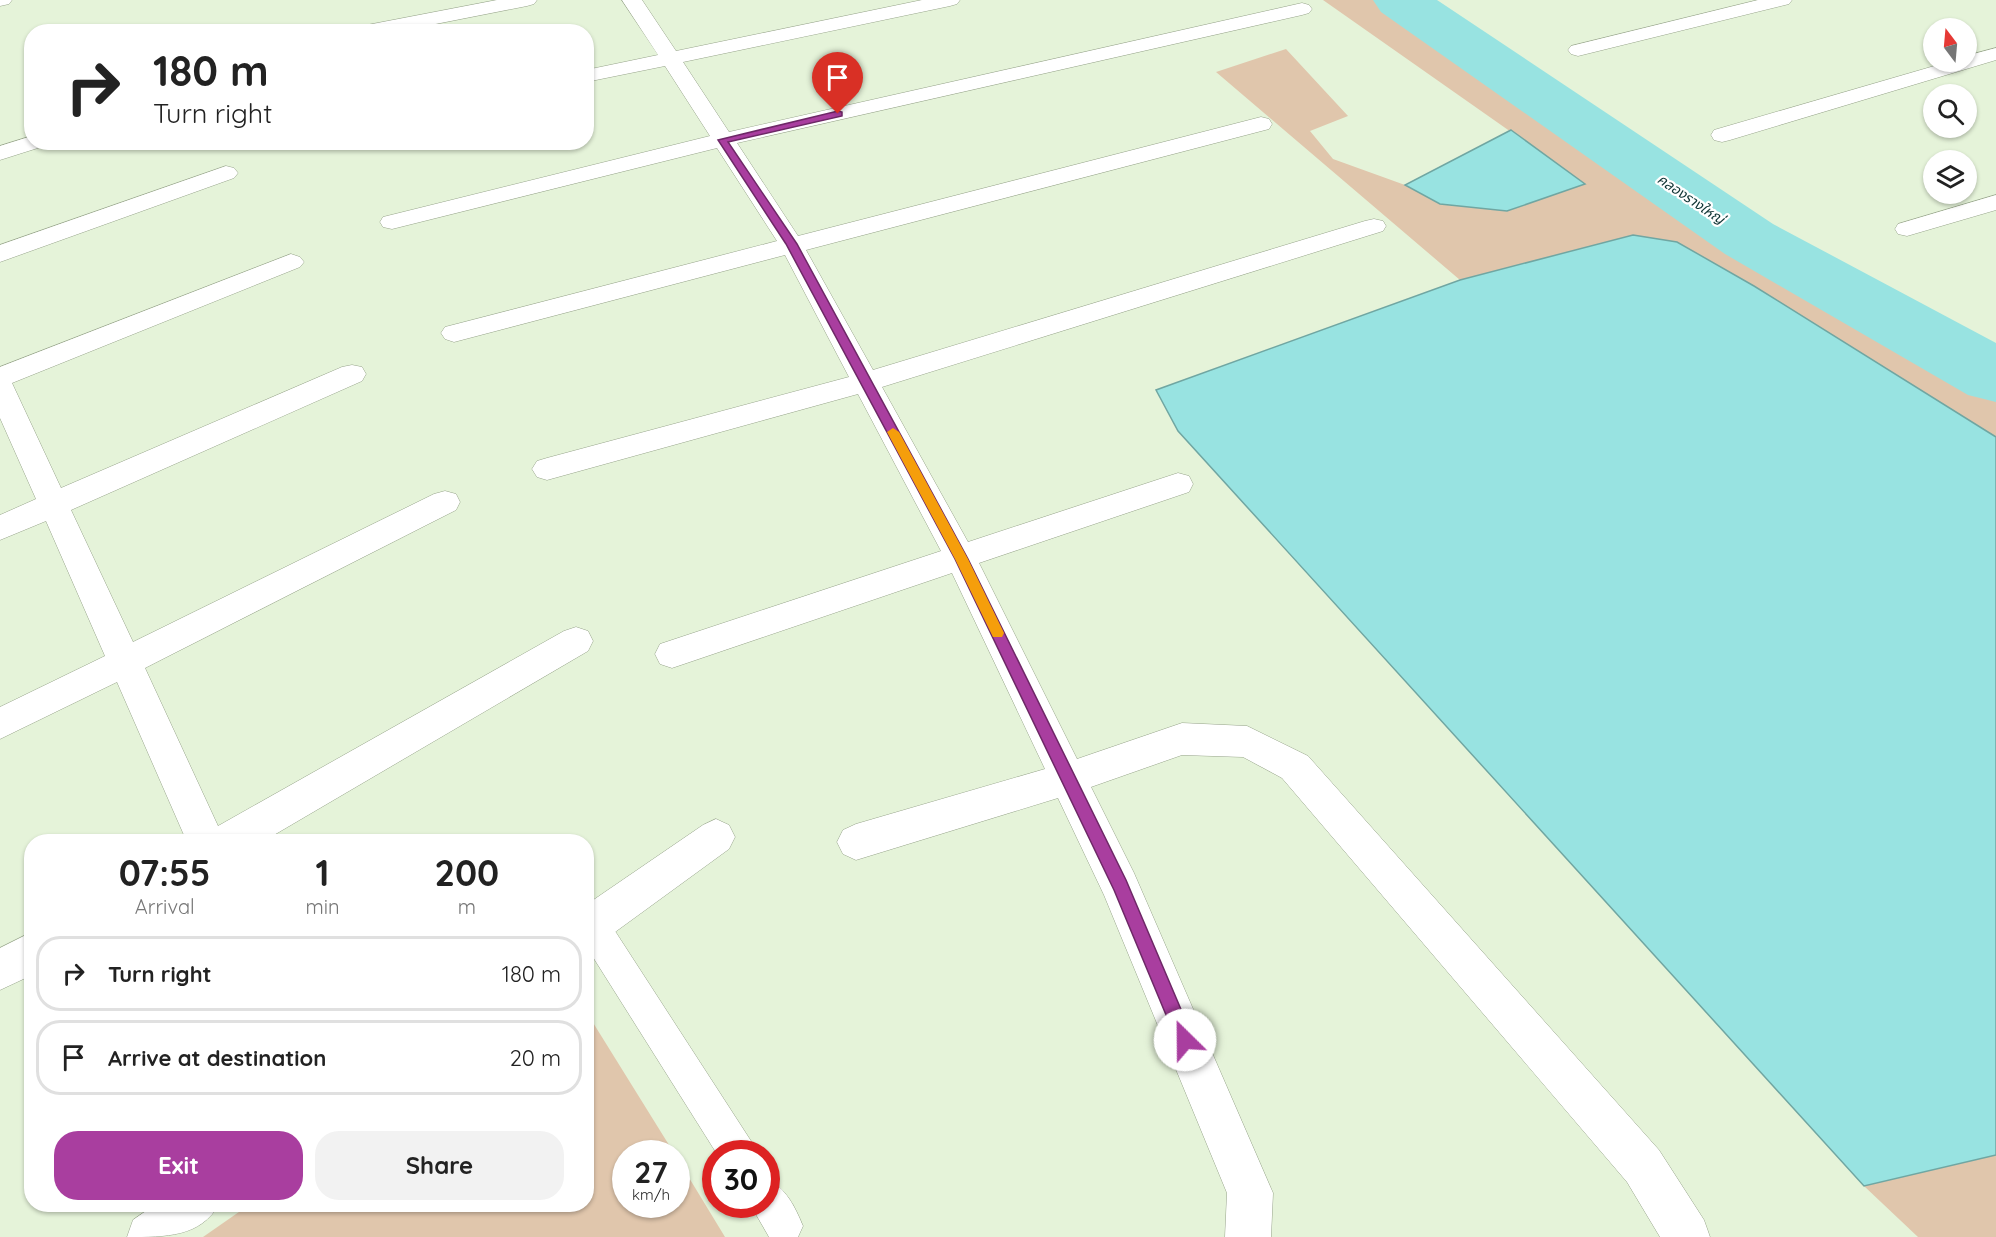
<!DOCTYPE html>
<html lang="en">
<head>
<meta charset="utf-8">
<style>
	body { margin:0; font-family:Quicksand,"Noto Sans Thai",sans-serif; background:#f2f2f2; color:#222; height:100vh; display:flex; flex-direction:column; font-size:22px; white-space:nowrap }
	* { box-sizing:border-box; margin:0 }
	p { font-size:20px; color:#767676 }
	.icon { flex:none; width:33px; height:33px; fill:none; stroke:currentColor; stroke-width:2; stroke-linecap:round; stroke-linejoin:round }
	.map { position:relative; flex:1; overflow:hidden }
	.sheet { position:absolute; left:24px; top:834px; width:570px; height:378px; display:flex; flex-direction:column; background:#fff; border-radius:24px; box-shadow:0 2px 4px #0004 }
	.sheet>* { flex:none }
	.guide { position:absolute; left:24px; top:24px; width:570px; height:126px; border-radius:24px; box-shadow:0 2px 4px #0004; background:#fff; color:#222; overflow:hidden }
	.needle { width:39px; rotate:344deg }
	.controls { position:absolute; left:1923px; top:18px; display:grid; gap:12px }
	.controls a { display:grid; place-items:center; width:54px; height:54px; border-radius:50%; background:#fff; box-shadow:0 2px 4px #0004; font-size:30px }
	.speed { position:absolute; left:612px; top:1140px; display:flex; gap:12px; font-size:30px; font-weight:700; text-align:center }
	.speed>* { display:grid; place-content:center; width:78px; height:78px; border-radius:50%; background:#fff; box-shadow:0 2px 4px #0004; line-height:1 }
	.speed small { font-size:15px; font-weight:400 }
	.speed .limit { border:9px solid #d22; background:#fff; color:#111 }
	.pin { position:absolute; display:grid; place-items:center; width:51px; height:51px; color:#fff; margin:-62px -26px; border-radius:50% 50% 50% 0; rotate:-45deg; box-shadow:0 0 6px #0007 }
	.pin .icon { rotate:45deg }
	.me { position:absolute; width:66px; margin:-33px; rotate:337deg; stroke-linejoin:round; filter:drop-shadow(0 0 4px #0008) }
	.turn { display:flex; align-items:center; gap:21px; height:126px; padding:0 30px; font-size:27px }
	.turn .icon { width:78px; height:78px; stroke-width:2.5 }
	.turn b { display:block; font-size:42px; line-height:51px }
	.eta { display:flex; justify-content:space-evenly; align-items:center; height:102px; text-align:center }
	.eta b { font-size:36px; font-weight:700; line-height:42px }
	.action { display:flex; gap:12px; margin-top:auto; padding:12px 30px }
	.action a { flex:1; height:69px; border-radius:24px; background:#a93e9f; color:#fff; font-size:24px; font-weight:700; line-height:69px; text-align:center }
	.action a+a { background:#f2f2f2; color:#222 }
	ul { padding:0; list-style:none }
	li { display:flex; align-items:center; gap:18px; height:75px; margin:0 12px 9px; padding:0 18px; border:3px solid #e0e0e0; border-radius:24px }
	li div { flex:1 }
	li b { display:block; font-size:22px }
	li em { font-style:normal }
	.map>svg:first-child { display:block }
	.green { fill:#e0c6ac }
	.water { fill:#98e3e1; stroke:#70a6a2; stroke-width:1.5 }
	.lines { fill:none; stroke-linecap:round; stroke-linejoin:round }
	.river { fill:#98e3e1; fill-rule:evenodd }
	.service-casing { stroke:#97a48b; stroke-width:1 }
	.minor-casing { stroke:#97a48b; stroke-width:1 }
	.service { fill:#fff; fill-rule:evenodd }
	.minor { fill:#fff; fill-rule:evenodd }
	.route { fill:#a93e9f; stroke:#6e2867; stroke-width:1.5 }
	.slow { fill:#f59e0b }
	.labels { text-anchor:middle; stroke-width:4.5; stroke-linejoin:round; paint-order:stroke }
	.far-water-label { font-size:14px; font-style:italic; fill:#0f3434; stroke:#fff }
</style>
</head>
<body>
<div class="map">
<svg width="1996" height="1237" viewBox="0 0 1996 1237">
	<rect width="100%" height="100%" fill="#e5f3d9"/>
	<g class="green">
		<path d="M1323,0H1376L1553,124L1802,282L1964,372L1996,393V437L1754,286L1633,235L1460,280L1216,72L1286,49L1348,116L1310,131L1333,159L1405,185L1440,204L1585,184Z"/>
		<path d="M587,1013L674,1153L626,1154V1204H676L677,1158L725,1237H203L249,1205L586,1204Z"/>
		<path d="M1996,1155V1237H1918L1864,1186Z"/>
	</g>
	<g class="water">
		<path d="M1511,130L1585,184L1507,211L1440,204L1405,185Z"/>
		<path d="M1633,235L1677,242L1754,286L1996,437V1155L1864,1186L1178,431L1156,390L1460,280Z"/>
	</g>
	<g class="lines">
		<path class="river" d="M1373,0H1437L1773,224L1996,343V402L1968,395L1725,254L1381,12Z"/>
		<defs>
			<g id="service">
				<path d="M592,909L604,914L751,1141L756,1154H717L586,946V911Z"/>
				<path d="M766,1179C786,1187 795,1207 803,1226L798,1237H769L750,1204H766Z"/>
			</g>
			<g id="minor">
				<path d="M0,0H12L9,4L0,6Z"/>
				<path d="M497,0H537L534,4L527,6L395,32H352L355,28L362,26Z"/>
				<path d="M622,0H642L676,51L922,0H960L957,4L950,6L683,62L729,132L1302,3L1309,5L1312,9L1309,13L1302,15L737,143L798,236L1261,117L1269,119L1272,124L1269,129L806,250L873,370L1365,221L1374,219L1383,221L1386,226L1383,231L882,387L968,542L1178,473L1189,476L1193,484L1189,492L979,563L1077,759L1182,723L1247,726L1308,756L1659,1150L1704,1220L1710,1237H1660L1627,1182L1282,778L1243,757L1182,755L1091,787L1134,873L1273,1193L1271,1237H1225L1227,1193L1104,895L1058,798L856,860L843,854L837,842L843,830L856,824L1045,769L952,573L672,668L660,664L655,654L660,644L941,551L858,394L547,480L537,477L532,469L537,461L547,458L849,377L785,255L454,342L445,339L441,333L445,327L777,241L717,148L392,229L383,227L380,222L383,217L710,136L665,66L586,82V70L658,55Z"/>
				<path d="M1758,0H1792L1789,4L1578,56L1571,54L1568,50L1571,46Z"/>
				<path d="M1996,48V60L1730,140L1722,142L1714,140L1711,135L1714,130L1948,62H1966V56Z"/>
				<path d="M32,136V142H44L41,147L0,160V146Z"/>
				<path d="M226,166L234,168L238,173L234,178L0,262V245Z"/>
				<path d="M1996,195V210L1907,236L1898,234L1895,229L1898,224Z"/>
				<path d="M291,254L300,257L304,262L300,267L12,383L61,488L342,367L352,365L362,367L366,374L362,381L71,510L133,642L434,494L445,491L456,494L460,502L456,510L145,668L218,826L564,631L576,627L588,631L593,641L588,651L262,842H187L117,682L0,739V707L105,656L46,521L0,540V515L36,499L0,418V367Z"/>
				<path d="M716,819L729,825L735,837L729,849L600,943L586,948V905L703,825Z"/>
				<path d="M32,932V975L0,990V948Z"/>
				<path d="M156,1204H219C201,1237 166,1237 127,1237L133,1220Z"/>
			</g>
		</defs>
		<use href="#service" class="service-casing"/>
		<use href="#minor" class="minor-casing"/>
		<use href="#service" class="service"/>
		<use href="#minor" class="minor"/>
	</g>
	<path class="route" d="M838,111L842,112V116L728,142L797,244L968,559L1126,880L1194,1040L1191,1046L1185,1048L1179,1046L1114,890L955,559L786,244L718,140Z"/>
	<path class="slow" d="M893,428L899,432L968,559L1004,633L1002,637H993L955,559L887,432Z"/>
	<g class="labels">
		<g class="far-water-label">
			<text transform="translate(1691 199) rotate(34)" y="5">คลองรางใหญ่</text>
		</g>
	</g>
</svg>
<div class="controls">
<a><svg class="needle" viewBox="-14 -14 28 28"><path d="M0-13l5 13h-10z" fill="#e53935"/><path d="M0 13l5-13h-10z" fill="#767676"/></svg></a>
<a><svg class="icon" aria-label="search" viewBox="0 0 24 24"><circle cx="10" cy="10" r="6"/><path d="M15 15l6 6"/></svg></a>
<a><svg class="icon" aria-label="layers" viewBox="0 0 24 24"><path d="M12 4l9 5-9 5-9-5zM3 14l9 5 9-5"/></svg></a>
</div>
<div class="speed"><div>27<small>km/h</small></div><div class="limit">30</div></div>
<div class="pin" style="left:838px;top:114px;background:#d93025"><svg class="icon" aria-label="arrive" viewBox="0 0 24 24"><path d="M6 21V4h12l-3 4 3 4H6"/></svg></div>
<svg class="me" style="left:1185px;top:1040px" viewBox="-20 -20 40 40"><circle r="19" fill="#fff"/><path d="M0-13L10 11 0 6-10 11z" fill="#a93e9f"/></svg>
<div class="guide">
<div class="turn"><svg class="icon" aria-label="right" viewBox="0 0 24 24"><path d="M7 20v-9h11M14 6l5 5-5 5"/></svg><div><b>180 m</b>Turn right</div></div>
</div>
<section class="sheet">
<div class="eta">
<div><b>07:55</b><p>Arrival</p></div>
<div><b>1</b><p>min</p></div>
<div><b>200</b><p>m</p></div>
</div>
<ul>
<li><svg class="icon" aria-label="right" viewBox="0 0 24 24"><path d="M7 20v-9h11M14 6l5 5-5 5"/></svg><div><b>Turn right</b></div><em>180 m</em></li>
<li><svg class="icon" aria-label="arrive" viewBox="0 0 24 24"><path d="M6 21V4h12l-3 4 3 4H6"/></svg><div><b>Arrive at destination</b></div><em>20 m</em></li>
</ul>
<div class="action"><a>Exit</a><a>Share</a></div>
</section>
</div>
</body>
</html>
